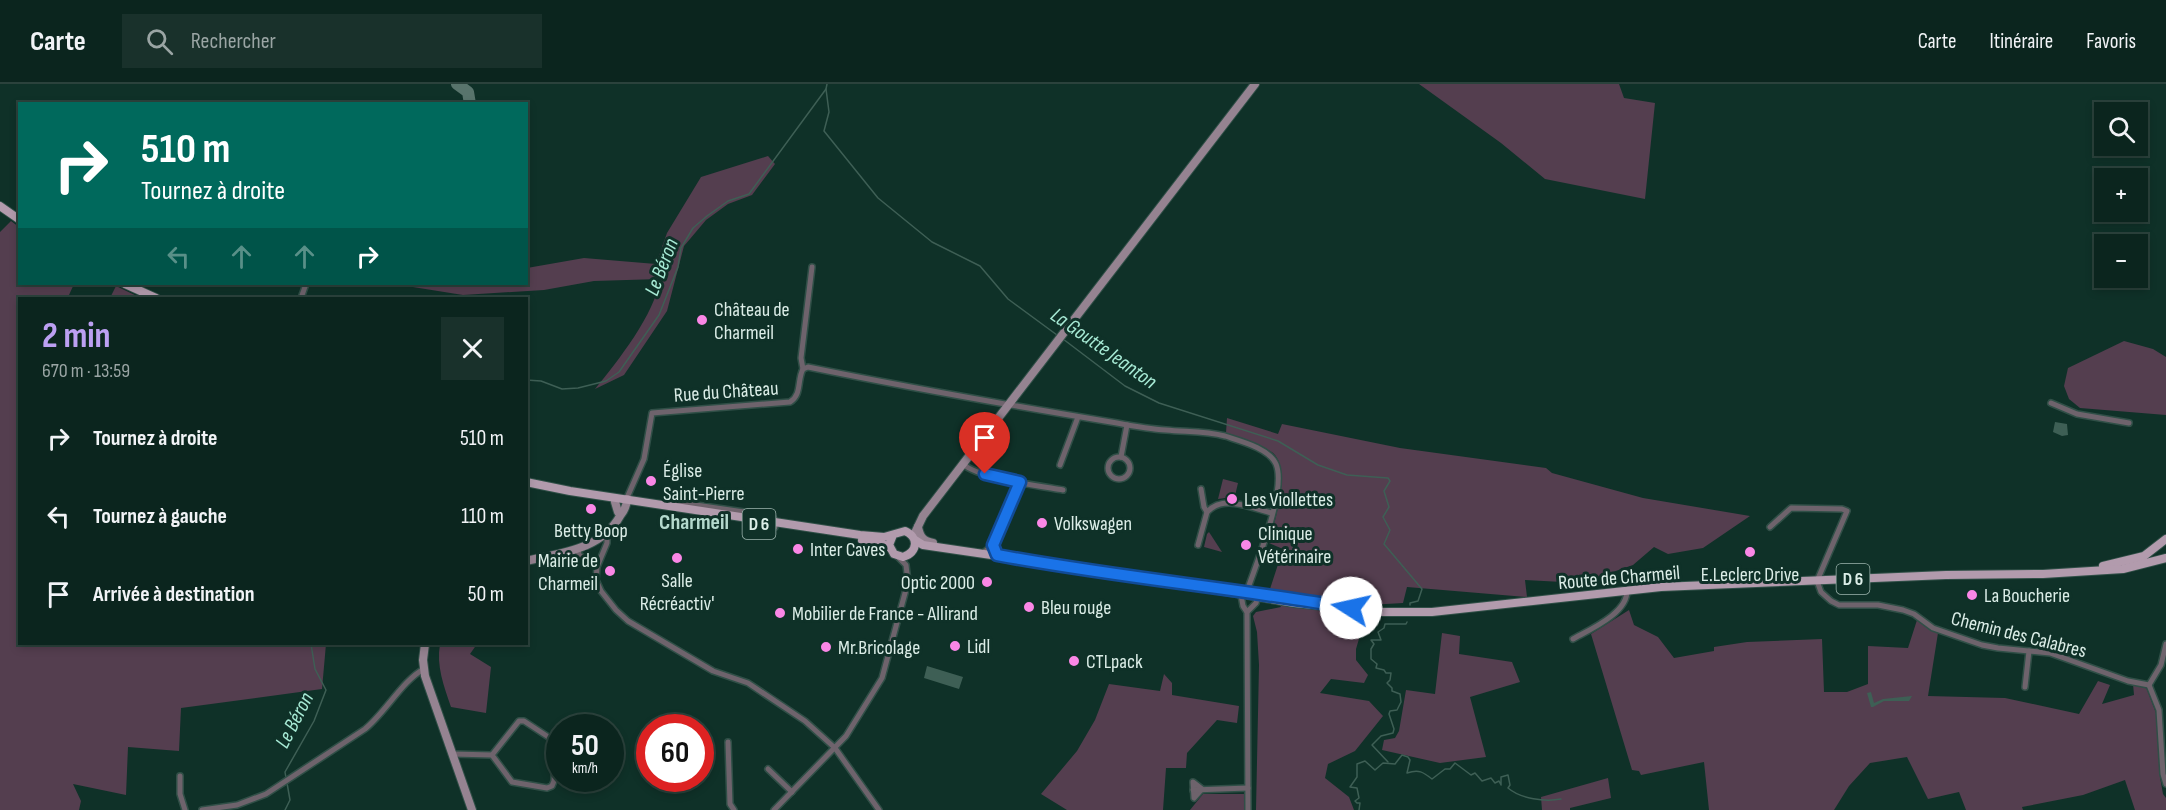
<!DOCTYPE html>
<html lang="fr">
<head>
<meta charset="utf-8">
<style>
	body { margin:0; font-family:"Sofia Sans Condensed",sans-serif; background:#19312b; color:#f1f3f6; height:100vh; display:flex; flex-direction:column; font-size:22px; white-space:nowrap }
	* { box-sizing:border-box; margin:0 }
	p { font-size:20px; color:#9aa5a4 }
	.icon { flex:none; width:33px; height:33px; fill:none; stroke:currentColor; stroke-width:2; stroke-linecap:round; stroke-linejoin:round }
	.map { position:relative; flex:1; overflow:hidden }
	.drawer { position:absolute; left:18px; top:213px; width:510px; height:348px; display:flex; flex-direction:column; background:#0b251e; border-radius:0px; box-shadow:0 3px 9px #0003,0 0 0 2px #2b423c }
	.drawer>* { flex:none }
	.banner { position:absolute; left:18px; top:18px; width:510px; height:183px; border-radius:0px; box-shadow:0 3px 9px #0003,0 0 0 2px #2b423c; background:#00695c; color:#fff; overflow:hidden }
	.buttons { position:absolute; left:2094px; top:18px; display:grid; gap:12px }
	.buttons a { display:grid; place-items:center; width:54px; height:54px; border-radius:0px; background:#0b251e; box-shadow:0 3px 9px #0003,0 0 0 2px #2b423c; font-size:30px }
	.speed { position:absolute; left:546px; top:630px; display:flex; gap:12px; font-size:30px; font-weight:700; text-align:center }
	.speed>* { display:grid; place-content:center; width:78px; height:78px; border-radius:50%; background:#0b251e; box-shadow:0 3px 9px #0003,0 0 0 2px #2b423c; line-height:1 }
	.speed small { font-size:15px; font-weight:400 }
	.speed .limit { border:9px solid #d22; background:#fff; color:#111 }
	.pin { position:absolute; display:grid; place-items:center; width:51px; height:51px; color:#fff; margin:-62px -26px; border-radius:50% 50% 50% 0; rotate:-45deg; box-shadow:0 0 6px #0007 }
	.pin .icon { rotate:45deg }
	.me { position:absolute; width:66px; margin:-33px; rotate:280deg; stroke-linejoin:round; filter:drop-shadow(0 0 4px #0008) }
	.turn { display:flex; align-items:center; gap:21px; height:126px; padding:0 24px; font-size:27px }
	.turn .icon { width:78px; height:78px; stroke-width:2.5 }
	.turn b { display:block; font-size:42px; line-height:51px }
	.lanes { display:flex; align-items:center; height:57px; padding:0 24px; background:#0003; justify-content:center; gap:30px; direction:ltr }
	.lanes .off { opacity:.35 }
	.round { display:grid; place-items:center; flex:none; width:63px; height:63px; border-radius:0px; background:#19312b }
	.head { display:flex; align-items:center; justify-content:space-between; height:102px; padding:0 24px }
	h1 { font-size:36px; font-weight:700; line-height:45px; color:#bca0f2 }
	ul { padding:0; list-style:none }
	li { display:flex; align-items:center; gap:18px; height:78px; padding:0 24px }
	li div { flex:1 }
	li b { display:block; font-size:22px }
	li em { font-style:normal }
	header { display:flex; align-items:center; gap:36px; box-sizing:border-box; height:84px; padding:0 30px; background:#0b251e; border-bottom:2px solid #2b423c }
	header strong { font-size:28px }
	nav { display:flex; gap:33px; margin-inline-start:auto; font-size:21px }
	.search { width:420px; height:54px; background:#19312b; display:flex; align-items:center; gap:15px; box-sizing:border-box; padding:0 21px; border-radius:0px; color:#9aa5a4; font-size:22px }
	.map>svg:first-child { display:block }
	.green { fill:#543e4f }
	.water { fill:#3e5f55 }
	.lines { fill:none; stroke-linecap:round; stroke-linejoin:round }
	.stream { stroke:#3e5f55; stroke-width:1.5 }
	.taxiway { stroke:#58746c; stroke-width:12 }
	.street-casing { stroke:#304f47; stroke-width:8 }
	.secondary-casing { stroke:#304f47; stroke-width:10 }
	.primary-casing { stroke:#304f47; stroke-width:10 }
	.street { stroke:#6e636c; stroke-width:5 }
	.secondary { stroke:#958391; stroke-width:8 }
	.primary { stroke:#b29bad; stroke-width:8 }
	.route-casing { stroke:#114b97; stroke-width:15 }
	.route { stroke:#1a73e8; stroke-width:10 }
	.poi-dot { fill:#fa87e6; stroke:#0f3128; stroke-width:2 }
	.labels { text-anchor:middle; stroke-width:6; stroke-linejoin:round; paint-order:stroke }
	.shield { fill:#0f3128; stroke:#9eb5ae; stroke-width:1.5 }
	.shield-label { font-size:18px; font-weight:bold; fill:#dbede7 }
	.poi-label { font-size:20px; fill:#dbede7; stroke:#0f3128; text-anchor:start }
	.street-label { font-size:20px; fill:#dbede7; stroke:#0f3128 }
	.water-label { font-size:21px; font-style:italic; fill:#a7ead5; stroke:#0f3128 }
	.quarter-label { font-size:22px; font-weight:bold; fill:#b4d9cd; stroke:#0f3128 }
</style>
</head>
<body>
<header>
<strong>Carte</strong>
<div class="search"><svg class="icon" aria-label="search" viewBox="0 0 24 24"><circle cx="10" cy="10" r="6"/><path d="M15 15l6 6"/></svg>Rechercher</div>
<nav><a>Carte</a><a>Itinéraire</a><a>Favoris</a></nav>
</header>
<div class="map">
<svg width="2166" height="726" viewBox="0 0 2166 726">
	<rect width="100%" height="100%" fill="#0f3128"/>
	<g class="green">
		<path d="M1419,0H1619L1624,14L1655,19L1645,115L1545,95L1501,59Z"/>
		<path d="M768,72L775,80L752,111L728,120L706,136L690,155L684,162L667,227L624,291L595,305C618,277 655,230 660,195L594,197L544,206L463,211L394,200H526L527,184L584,174L656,180L667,149L701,93Z"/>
		<path d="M11,137L19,143L20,200H74L69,211L75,214H20V560H326L322,605L181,624L179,667L128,663L126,711L73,700L81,717L79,726H0V148Z"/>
		<path d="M116,202L141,214H110Z"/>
		<path d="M2124,257L2153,265L2166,273V331L2080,324L2069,315L2064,302L2068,284Z"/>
		<path d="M1227,334L1278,350L1282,340L1400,364L1546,384L1552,389L1643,414L1750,432L1703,464L1668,470L1654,463L1633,481L1581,499L1525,496L1527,513L1407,503L1403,519L1369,521L1356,565V576L1368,591L1364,599L1331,595L1320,609L1369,617L1383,632L1355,667L1328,680L1325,694L1349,713L1354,726H1256L1259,581L1257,548L1253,532L1256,528L1281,523L1270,505L1283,465L1269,459C1274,438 1292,386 1273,369C1266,363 1236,354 1226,349Z"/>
		<path d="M1223,395L1238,399L1234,416L1225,414L1218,415Z"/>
		<path d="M1209,448L1222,468L1204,463L1207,450Z"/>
		<path d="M1629,526L1634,541L1658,553L1674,574L1714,567V563L1747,558L1822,555L1824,608H1847L1868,600V562L1908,564L1917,536L1938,549L1928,612L2005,614L2079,630L2098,597L2110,601L2102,620L2134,611L2133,600L2146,603L2156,629L2160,693L2163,710L2166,714V726H2135L2125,696L2083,711L2022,723L2023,726H1966L1959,708L1928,715L1907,673L1870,679L1849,702L1834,726H1709L1704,678L1641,691L1639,687L1632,686L1591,550Z"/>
		<path d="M1442,549L1460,552L1459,570L1512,578L1520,598L1470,613L1486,673L1440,679L1382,666L1384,656L1395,654L1399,647L1406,606L1435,610Z"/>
		<path d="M440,560H477L470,570L491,583L486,629L451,623C444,602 436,582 440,560Z"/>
		<path d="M1164,590L1172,599V611L1239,622L1237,639L1217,636L1187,669L1186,684H1166L1163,726H1067L1041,710L1077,667L1095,636L1109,600L1160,607Z"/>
		<path d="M1608,694L1611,714L1570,724V726H1542L1541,713Z"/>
		<path d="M1203,710H1244V726H1190Z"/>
	</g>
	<g class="water">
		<path d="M2055,338L2067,340L2068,351L2062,352L2053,348Z"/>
		<path d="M927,582L963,593L959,605L924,594Z"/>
		<path d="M1871,608L1874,619L1883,615L1912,612L1909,617H1884L1873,623H1871L1867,609Z"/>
	</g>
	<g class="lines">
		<g class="stream">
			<path d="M826,5L829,28L824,47L878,114L932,158L980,182L1008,215L1057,251"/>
			<path d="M1063,255L1125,302L1159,319L1278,357L1318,381L1347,391L1388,394L1390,397L1384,407L1389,423L1383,433L1390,446L1384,460L1422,505L1418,517L1410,519V521"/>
			<path d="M526,296L541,297L562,305L578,304L606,297L619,288L659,231L678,183L681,164L693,144L707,132L728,117L749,110L826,5L827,0"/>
			<path d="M1388,678L1372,661L1381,652L1393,649L1394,645L1389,630L1390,627L1397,626L1401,618L1400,610L1392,607V604L1387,599L1390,596L1391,589H1386L1384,586L1376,584L1377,580L1371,575V565L1374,560L1371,556H1381L1378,548L1384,544L1385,540H1406L1407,538"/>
			<path d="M286,694L285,688L314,637L326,606L315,585L311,560"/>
			<path d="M285,726L290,716L287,699"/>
			<path d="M1359,726L1360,719H1357L1355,717L1359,714L1357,704L1350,703L1357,693V680L1365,677L1375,686L1383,679L1395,680L1402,671L1408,673L1410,676L1407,689C1419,685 1423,688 1432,695L1445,685H1450L1455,679L1471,691L1475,689L1482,697L1491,694L1495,699L1499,697L1501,701V693L1508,691L1510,701L1508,704C1521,715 1545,718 1561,715"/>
		</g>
		<path class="taxiway" d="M457,0L468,8L470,20"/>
		<defs>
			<g id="street">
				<path d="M301,214L306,200"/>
				<path d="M803,285L801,274L812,183"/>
				<path d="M2051,319L2077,330L2129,339"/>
				<path d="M1121,373L1127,341"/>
				<circle cx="1119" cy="384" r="11"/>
				<path d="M963,380C978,394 1040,402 1063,406"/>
				<path d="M1060,381L1078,333"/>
				<path d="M626,416L644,375L652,329L790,318C802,311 797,296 803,285L808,283C911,304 1014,322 1117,339C1133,342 1150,345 1166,346C1186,348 1205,347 1225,352C1240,357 1269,364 1276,380C1287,406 1256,480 1247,507L1241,511L1243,522L1247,528L1248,726"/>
				<path d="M675,418L772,432L776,438L775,443"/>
				<path d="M1207,428C1224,410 1251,424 1272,429"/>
				<path d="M1770,443L1791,424L1842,425L1847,427L1817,497L1821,508L1831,517L1839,521H1878L1903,526L1914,530L1933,544L1982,561L1998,564L2050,569L2128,597L2149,601"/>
				<path d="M607,448V459L597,483L596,496L601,507L616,526L628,537L713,587L748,599L805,637L835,664L879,726"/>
				<path d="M1198,461L1207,428L1204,423L1201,405"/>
				<path d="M578,465L579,471L597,483"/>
				<path d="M983,469L993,461L1020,398"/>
				<path d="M1247,528L1256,519L1258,512"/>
				<path d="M1573,555C1591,545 1628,529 1627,506"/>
				<path d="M2149,601L2159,626L2163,690L2166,700"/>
				<path d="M2149,601L2161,581L2166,560"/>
				<path d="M2025,603L2029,567"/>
				<path d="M519,637H524L556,658L554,697L552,702L547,704L512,698L492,671Z"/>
				<path d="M728,658L730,720L734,726"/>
				<path d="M453,670L492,671"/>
				<path d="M768,685L792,708"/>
				<path d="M180,692V710L185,726"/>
				<path d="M1193,698L1202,705L1194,714Z"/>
				<path d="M1193,706L1248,704"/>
				<path d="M202,726L237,721L266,710L365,645C385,629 403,596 424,585"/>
				<path d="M774,726L846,652L882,594L908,498L906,481L897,472"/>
			</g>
			<g id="secondary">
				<path d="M615,418L618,428"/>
				<path d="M918,443C920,453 923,457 933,459"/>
				<path d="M913,453L923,432L1255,0"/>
				<path d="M526,477C560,469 601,466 620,432C624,427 627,422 627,415"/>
				<path d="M425,560L423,576L425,592L472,726"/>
			</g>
			<g id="primary">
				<path d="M0,122L20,136"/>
				<path d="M125,200L156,214"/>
				<path d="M526,398L570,407L860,451L884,453L905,447C919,453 918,468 903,473L894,470L889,461L893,451"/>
				<path d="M862,456L883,460L890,464"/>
				<path d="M915,456L923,461L1180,499"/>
				<path d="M2103,482L2144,472L2166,455"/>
				<path d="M1176,499L1294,519L1382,528H1432L1661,503L1946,491L2043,490L2123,485L2166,474"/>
			</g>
		</defs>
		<use href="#street" class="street-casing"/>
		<use href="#secondary" class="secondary-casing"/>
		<use href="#primary" class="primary-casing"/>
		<use href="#street" class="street"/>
		<use href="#secondary" class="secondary"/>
		<use href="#primary" class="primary"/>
	</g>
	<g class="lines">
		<defs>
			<path id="route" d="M985,390L1020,398L993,461L997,471C1115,493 1233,504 1351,524"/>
		</defs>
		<use href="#route" class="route-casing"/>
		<use href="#route" class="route"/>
	</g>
	<g class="poi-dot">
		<circle cx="702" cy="236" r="6"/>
		<circle cx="651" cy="397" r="6"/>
		<circle cx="1232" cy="415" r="6"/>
		<circle cx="591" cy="425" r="6"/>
		<circle cx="1042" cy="439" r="6"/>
		<circle cx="1246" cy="461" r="6"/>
		<circle cx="798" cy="465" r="6"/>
		<circle cx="1750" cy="468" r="6"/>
		<circle cx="677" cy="474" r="6"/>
		<circle cx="610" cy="487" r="6"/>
		<circle cx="987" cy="498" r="6"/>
		<circle cx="1972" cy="511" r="6"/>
		<circle cx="1029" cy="523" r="6"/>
		<circle cx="780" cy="529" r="6"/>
		<circle cx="955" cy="562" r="6"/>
		<circle cx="826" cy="563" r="6"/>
		<circle cx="1074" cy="577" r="6"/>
	</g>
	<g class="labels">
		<g class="shield">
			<rect x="742.5" y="425" width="33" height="30" rx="4.5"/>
			<rect x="1836.5" y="480" width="33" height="30" rx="4.5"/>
		</g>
		<g class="shield-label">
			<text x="759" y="446">D 6</text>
			<text x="1853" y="501">D 6</text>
		</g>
		<g class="poi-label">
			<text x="714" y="232">Château de<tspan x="714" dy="23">Charmeil</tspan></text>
			<text x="663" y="393">Église<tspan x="663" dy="23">Saint-Pierre</tspan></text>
			<text x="1244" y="422">Les Viollettes</text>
			<text x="1054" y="446">Volkswagen</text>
			<text x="591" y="453" text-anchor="middle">Betty Boop</text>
			<text x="1258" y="456">Clinique<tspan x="1258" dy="23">Vétérinaire</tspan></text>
			<text x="810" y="472">Inter Caves</text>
			<text x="598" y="483" text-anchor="end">Mairie de<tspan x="598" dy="23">Charmeil</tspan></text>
			<text x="1750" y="497" text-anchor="middle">E.Leclerc Drive</text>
			<text x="677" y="503" text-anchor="middle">Salle<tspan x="677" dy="23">Récréactiv'</tspan></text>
			<text x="975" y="505" text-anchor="end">Optic 2000</text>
			<text x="1984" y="518">La Boucherie</text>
			<text x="1041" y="530">Bleu rouge</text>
			<text x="792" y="536">Mobilier de France - Allirand</text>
			<text x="967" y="569">Lidl</text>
			<text x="838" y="570">Mr.Bricolage</text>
			<text x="1086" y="584">CTLpack</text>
		</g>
		<g class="street-label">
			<text transform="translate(726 307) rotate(-4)" y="7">Rue du Château</text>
			<text transform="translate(1619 493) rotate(-5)" y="7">Route de Charmeil</text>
			<text transform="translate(2019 550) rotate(14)" y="7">Chemin des Calabres</text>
		</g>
		<g class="water-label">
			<text transform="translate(661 183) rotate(-69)" y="7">Le Béron</text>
			<text transform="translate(1104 264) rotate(35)" y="7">La Goutte Jeanton</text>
			<text transform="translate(294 636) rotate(-63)" y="7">Le Béron</text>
		</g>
		<g class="quarter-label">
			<text x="694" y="445">Charmeil</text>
		</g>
	</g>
</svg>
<div class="buttons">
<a><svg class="icon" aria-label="search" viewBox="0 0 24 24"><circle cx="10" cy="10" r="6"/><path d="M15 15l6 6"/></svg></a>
<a>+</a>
<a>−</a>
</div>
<div class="speed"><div>50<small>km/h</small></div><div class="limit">60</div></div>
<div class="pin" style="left:985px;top:390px;background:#d93025"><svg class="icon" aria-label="arrive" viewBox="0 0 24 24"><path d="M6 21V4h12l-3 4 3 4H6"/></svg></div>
<svg class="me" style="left:1351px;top:524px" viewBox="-20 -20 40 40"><circle r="19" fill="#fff"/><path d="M0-13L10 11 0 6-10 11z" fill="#1a73e8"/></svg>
<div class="banner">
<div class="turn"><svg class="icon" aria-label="right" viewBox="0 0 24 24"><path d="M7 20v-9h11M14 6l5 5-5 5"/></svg><div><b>510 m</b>Tournez à droite</div></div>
<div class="lanes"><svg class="icon off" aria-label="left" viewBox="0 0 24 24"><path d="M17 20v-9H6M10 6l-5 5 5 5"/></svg><svg class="icon off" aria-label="ahead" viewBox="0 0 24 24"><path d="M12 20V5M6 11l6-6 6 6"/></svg><svg class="icon off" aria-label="ahead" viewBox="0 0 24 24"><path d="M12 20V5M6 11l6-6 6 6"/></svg><svg class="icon" aria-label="right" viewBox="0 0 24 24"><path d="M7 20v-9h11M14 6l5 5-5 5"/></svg></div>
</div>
<section class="drawer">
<div class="head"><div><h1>2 min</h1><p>670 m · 13:59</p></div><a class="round"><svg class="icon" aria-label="close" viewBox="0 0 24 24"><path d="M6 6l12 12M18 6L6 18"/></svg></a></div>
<ul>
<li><svg class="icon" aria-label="right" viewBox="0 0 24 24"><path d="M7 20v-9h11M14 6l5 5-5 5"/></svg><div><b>Tournez à droite</b></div><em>510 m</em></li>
<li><svg class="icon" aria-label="left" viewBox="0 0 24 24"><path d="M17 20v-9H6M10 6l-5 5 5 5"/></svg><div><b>Tournez à gauche</b></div><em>110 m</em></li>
<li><svg class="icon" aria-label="arrive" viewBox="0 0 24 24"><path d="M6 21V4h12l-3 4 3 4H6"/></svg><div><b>Arrivée à destination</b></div><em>50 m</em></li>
</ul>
</section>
</div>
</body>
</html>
